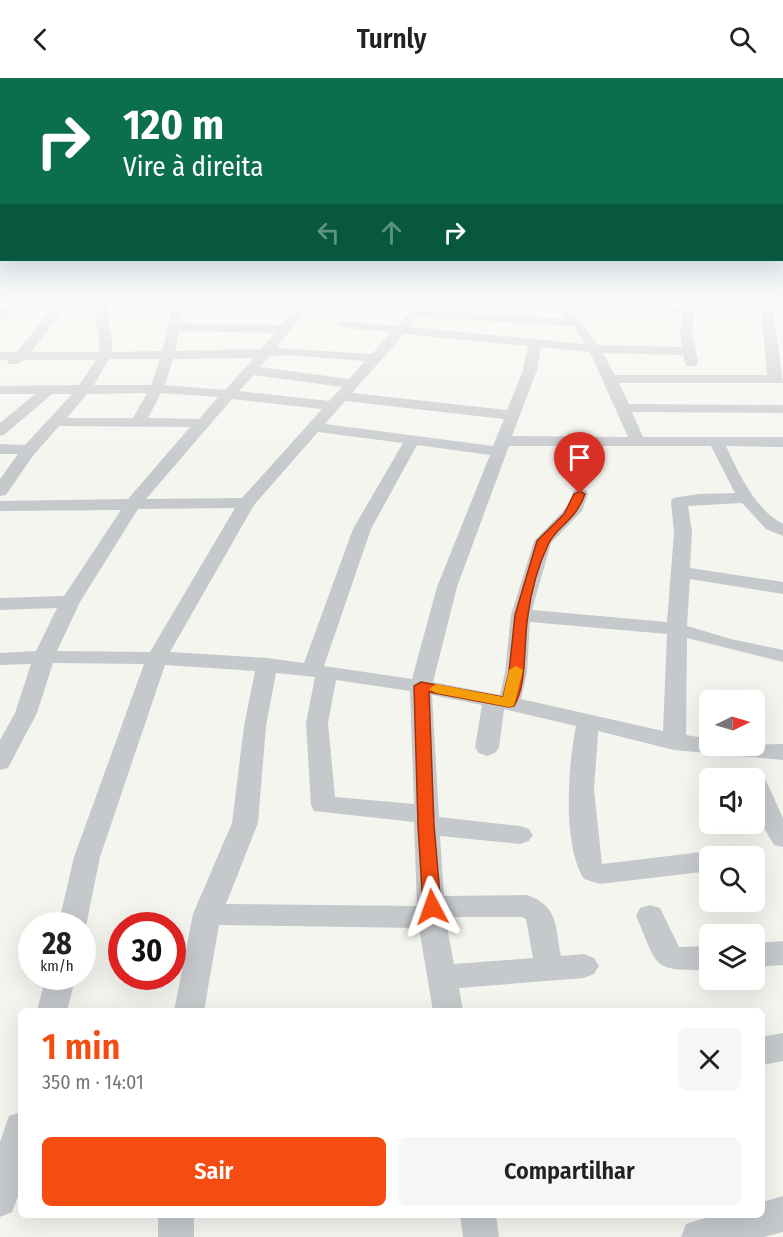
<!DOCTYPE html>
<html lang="pt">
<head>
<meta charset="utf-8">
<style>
	body { margin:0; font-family:"Fira Sans Condensed",sans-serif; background:#f6f6f6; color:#222; height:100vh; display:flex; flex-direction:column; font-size:22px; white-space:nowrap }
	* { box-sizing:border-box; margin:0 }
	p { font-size:20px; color:#767676 }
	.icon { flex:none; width:33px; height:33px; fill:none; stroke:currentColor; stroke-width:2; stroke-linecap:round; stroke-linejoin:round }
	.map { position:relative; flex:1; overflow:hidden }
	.panel { position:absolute; left:18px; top:930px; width:747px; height:210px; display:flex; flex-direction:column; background:#fff; border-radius:9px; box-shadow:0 6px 24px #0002 }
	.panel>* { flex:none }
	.top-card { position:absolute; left:0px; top:0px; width:783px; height:183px; box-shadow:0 6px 24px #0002; background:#0b6e4f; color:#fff; overflow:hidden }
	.needle { width:39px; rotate:85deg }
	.tools { position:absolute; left:699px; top:612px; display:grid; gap:12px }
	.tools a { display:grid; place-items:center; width:66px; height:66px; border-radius:9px; background:#fff; box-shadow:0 6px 24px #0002; font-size:30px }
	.speed { position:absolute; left:18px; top:834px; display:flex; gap:12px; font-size:30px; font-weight:700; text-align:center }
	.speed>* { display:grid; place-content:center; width:78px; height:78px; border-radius:50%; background:#fff; box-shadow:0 6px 24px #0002; line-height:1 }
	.speed small { font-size:15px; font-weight:400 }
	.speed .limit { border:9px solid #d22; background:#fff; color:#111 }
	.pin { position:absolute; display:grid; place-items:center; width:51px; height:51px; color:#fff; margin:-62px -26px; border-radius:50% 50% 50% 0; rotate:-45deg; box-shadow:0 0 6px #0007 }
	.pin .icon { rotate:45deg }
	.me { position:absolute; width:66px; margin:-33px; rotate:356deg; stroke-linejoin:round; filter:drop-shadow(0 0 4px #0008) }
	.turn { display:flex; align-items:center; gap:21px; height:126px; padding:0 24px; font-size:27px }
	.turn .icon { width:78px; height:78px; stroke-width:2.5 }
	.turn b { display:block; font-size:42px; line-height:51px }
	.lanes { display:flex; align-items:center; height:57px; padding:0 24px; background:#0003; justify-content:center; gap:30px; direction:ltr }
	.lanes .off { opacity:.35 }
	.round { display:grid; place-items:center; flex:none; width:63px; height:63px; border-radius:9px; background:#f6f6f6 }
	.overview { display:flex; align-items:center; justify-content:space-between; height:102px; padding:0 24px }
	h1 { font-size:36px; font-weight:600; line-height:45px; color:#f44c11 }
	.primary-button { display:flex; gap:12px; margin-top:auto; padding:12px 24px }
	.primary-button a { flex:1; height:69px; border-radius:9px; background:#f44c11; color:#fff; font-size:24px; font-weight:600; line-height:69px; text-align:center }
	.primary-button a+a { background:#f6f6f6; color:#222 }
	header { display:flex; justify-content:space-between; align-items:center; height:78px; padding:0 24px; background:#fff; font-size:27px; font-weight:600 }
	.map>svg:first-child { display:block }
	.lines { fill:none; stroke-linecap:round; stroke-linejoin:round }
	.minor { fill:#c6c9cc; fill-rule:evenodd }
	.route { fill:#f44c11; stroke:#9f310b; stroke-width:1.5 }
	.slow { fill:#f59e0b }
</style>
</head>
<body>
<header><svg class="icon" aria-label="back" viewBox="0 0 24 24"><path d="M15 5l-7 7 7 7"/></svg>Turnly<svg class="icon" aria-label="search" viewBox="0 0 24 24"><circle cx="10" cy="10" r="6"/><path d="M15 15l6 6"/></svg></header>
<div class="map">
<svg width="783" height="1159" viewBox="0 0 783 1159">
	<rect width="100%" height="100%" fill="#f5f5f0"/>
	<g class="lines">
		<g class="minor">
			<path d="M9,224H21L4,242L0,243V232Z"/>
			<path d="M58,224H70L31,274H99C101,257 93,241 96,224H108C105,241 114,257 112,274L162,273L174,224H186L181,245L281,247L296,228H279L273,224L416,227L419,224H431L425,232L568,241L554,224H566L598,267L682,269L680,252L683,235H648L633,224H646L651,227L684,228L685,224H697L692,252L698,285L696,288H686L683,277L603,275L615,297H767L760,224H772L783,305H619L629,326L783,327V335L632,334L643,359H783V369L726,368C739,396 755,431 783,446V458L766,451L742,425L688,428L692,454L690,490L783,504V516L690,501L687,548L731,561L783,572V584L687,560L686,657L710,661V668L783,666V682L674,672L598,653V657L594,711L602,786L710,773L721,778H710V793L600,806L584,801C562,766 568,688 576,648L504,631L499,670L495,675L487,678L479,675L475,670L482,627L432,617L439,739L520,748L529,751L533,757L529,763L520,766L440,758L444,818L527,817C559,828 555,849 561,878L584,876L594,880L599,888L594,896L584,900L459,910L463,933H433L419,850L219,847L204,933H174L193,836L232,745L244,648L255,593L165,587L100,779L86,848L82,855V848H58L74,779L144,586L53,585L37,635L8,690L0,692V662L15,635L31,586L0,587V575L36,573L57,530L0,532V520L64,518L121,432L0,433V423L128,421L190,349L59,348L32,379L6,417L0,418V401L18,376H0V366L25,367L72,316H52L5,356L0,358V345L35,316H0V308L79,307L96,282H24L18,286H8L7,282H0V274H17ZM308,229L410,234L397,248L340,243L338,246L344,250L391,254L372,276L276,270ZM418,239L573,248L585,266L410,249ZM179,253L275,255L261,271L175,273ZM404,256L528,268L523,292L507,332L352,315ZM541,269L590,274L628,359L512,358L537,292ZM288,277L365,283L349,301L260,289L269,278ZM254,280L225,312L165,307L173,281ZM109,281H160L151,307H94ZM254,297L342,309L329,323L239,313ZM147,315L133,340H67L87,316ZM161,315L218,319L199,341L148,340ZM232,321L322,331L242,420L146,421ZM345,323L504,341L493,368L325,346ZM318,354L403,365L353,451L304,585L267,580L170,574L254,427ZM417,367L490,377L437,509L412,601L324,588L371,451ZM509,368H711L735,415L699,416L673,420L671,424L674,454L667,544L532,532L551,465L582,433L588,416L586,412H574L568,428L534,463L511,537L505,594L500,617L433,604L457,509ZM235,430L150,574L57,573L80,524L138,431ZM530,544L667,556L663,653L521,621L527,594ZM276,595L315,599L306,645L311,727L314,733L414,744L417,828L226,826L258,745L266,648ZM336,602L410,613L414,726L335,719L328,645ZM445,839H522L526,841L533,880L454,886Z"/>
			<path d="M754,694L763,696L783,740V769L774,767L754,733V700H743L745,696Z"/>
			<path d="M650,827L660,830L679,869L710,868V892C650,893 659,890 636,838L640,830Z"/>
			<path d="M783,863V887L754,889V865Z"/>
			<path d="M46,898H76L67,933H37Z"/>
			<path d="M783,955V983L762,987V959Z"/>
			<path d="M21,1034V1110L12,1134L0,1139V1064L9,1038Z"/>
			<path d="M783,1118V1154L764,1159H681L686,1146C712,1136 735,1137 762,1137V1124Z"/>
			<rect x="158" y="1137" width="36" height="22"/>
			<path d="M460,1137H496L499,1159H463Z"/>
		</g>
	</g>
	<linearGradient id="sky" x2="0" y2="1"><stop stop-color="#97bdde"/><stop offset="0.58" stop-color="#fafaf8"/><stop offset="1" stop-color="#fafaf8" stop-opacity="0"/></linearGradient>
	<rect width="783" height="386" fill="url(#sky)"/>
	<path class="route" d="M580,413L585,416C576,443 555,449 548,467C538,488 531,515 528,537C523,564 528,605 514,628L509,629L429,614L434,747L441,829L438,834L432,836L426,834L423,829L418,747L414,608L421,604L503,619L509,594L515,537L537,463L564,436L574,416Z"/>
	<path class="slow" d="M516,588L523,592L514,628L509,629L436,615L429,611L436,606L503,619L509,592Z"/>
</svg>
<div class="tools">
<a><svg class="needle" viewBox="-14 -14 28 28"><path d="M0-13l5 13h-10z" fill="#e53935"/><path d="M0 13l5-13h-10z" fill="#767676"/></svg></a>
<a><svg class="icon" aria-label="sound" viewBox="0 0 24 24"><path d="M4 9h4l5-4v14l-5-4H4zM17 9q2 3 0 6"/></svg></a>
<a><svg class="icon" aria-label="search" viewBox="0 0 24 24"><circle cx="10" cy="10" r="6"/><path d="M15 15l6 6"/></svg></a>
<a><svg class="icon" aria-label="layers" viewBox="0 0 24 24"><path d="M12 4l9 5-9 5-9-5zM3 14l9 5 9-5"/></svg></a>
</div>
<div class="speed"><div>28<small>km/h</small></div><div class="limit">30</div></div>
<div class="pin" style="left:580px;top:416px;background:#d93025"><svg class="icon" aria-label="arrive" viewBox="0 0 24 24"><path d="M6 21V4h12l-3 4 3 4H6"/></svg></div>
<svg class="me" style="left:432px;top:829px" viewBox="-20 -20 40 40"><path d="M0-17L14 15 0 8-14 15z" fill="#f44c11" stroke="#fff" stroke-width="4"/></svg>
<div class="top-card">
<div class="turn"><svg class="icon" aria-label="right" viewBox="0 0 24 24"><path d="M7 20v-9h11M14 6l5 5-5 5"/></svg><div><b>120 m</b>Vire à direita</div></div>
<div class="lanes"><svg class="icon off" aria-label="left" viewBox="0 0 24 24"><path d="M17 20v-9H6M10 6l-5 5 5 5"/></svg><svg class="icon off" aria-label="ahead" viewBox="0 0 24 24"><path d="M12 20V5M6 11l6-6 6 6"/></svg><svg class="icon" aria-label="right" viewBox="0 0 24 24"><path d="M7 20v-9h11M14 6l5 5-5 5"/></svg></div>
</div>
<section class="panel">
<div class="overview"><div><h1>1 min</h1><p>350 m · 14:01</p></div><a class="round"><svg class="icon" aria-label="close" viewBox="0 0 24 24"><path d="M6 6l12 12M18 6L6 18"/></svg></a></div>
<div class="primary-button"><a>Sair</a><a>Compartilhar</a></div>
</section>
</div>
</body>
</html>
